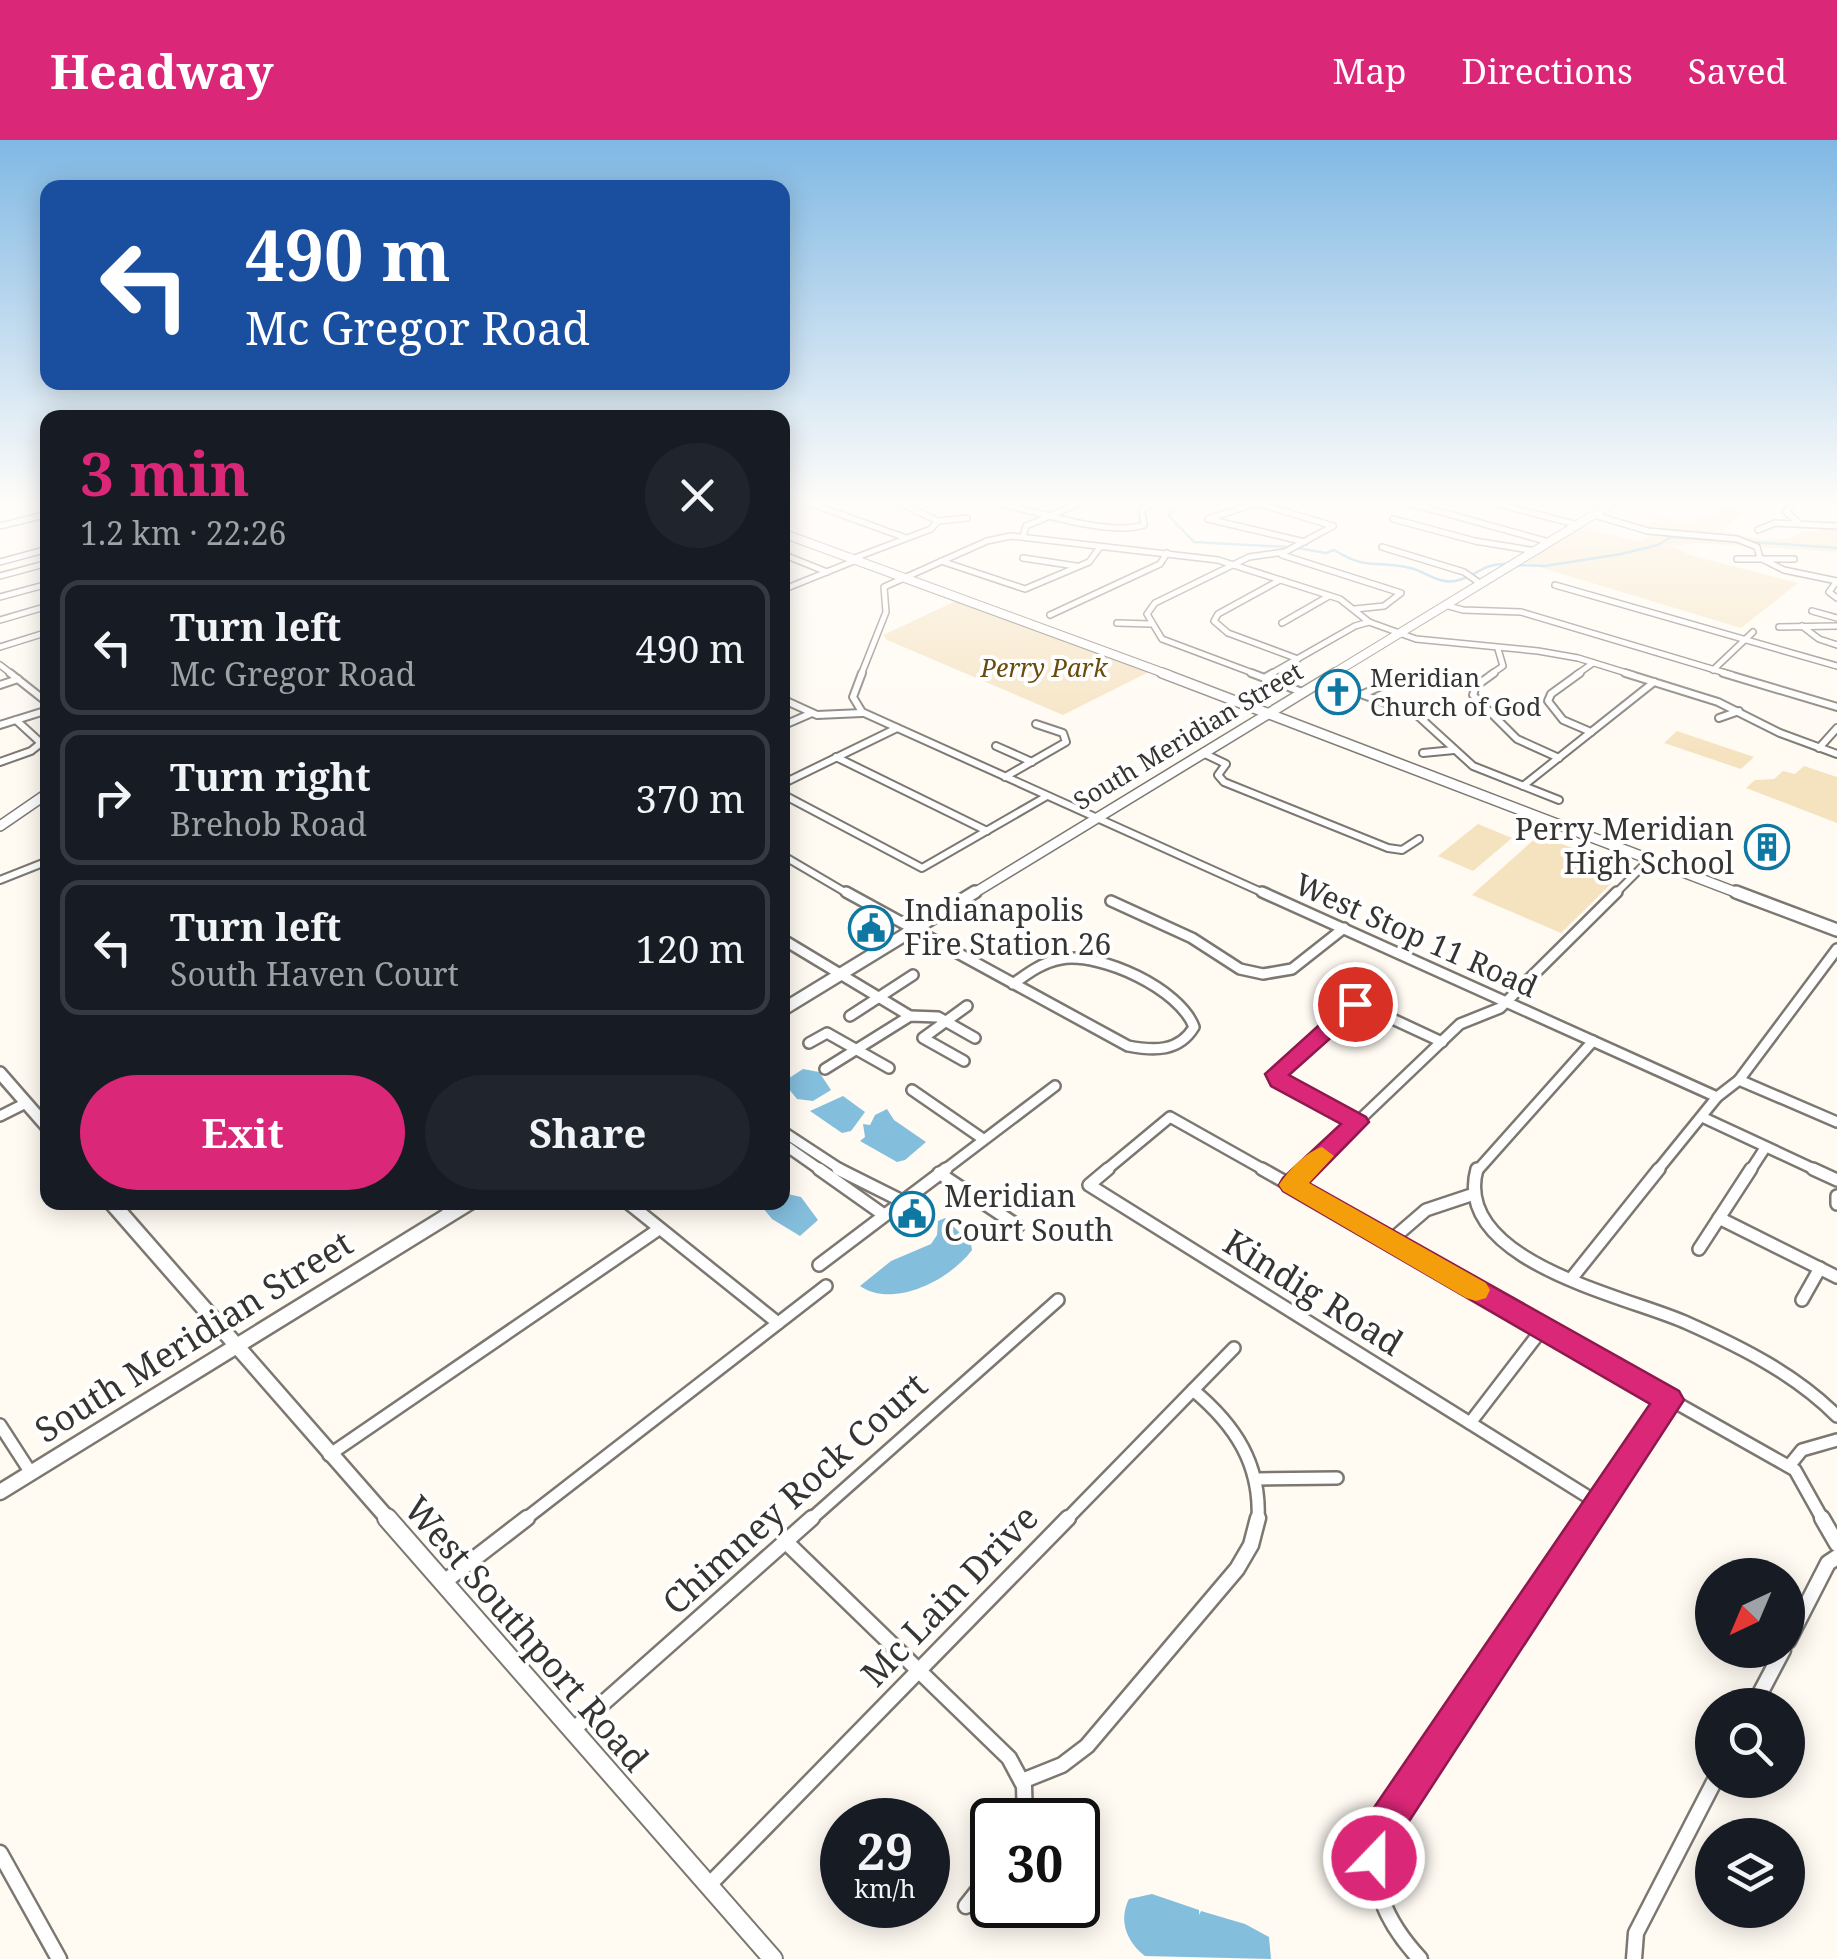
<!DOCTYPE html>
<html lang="en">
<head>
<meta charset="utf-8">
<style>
	body { margin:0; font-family:"Noto Serif",serif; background:#20242c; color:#f1f3f6; height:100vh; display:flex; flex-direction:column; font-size:38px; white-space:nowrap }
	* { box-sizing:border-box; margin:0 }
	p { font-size:32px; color:#9ea1a6 }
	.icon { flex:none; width:55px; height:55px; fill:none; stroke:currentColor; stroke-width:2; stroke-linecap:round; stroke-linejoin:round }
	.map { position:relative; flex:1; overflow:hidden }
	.panel { position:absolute; left:40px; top:270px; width:750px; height:800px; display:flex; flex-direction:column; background:#171b24; border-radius:20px; box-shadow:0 5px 25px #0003 }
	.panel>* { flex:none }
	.hud { position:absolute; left:40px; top:40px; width:750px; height:210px; border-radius:20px; box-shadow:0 5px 25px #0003; background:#1a4fa0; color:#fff; overflow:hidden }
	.needle { width:65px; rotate:224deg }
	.tools { position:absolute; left:1695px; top:1418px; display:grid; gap:20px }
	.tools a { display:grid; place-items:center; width:110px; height:110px; border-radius:50%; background:#171b24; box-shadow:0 5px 25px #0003; font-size:50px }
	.speed { position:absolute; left:820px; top:1658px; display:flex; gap:20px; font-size:50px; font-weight:700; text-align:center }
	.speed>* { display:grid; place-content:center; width:130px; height:130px; border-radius:50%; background:#171b24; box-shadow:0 5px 25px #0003; line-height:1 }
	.speed small { font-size:25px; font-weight:400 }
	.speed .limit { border:5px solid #111; border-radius:15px; background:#fff; color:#111 }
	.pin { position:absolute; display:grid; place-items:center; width:85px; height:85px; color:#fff; margin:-42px; border:5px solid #fff; border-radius:50%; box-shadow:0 2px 10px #0007 }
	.me { position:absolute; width:110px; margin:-55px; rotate:22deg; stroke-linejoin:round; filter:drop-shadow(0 0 8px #0008) }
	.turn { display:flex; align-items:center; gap:35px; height:210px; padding:0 40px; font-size:45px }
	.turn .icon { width:130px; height:130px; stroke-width:2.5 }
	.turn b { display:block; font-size:70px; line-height:85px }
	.round { display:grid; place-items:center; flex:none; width:105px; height:105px; border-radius:52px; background:#20242c }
	.summary { display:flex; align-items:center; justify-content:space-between; height:170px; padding:0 40px }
	h1 { font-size:60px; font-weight:700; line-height:75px; color:#db2777 }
	.action { display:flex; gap:20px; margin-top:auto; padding:20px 40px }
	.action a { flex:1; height:115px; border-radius:60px; background:#db2777; color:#fff; font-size:40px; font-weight:700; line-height:115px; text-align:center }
	.action a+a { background:#20242c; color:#f1f3f6 }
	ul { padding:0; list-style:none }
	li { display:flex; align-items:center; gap:30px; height:135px; margin:0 20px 15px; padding:0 20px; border:5px solid #363941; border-radius:20px }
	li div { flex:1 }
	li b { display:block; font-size:38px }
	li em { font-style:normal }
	header { display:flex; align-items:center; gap:60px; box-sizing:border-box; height:140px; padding:0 50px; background:#db2777; color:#fff }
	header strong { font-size:48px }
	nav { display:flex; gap:55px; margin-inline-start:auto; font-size:35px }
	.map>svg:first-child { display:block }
	.green { fill:#f5e2bf }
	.water { fill:#84bedd }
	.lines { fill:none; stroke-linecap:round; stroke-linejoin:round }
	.stream { stroke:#84bedd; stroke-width:2.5 }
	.minor-far4-casing { stroke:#7c7871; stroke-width:8 }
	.minor-far3-casing { stroke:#7c7871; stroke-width:10 }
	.minor-far2-casing { stroke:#7c7871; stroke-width:14 }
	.minor-far1-casing { stroke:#7c7871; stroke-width:16 }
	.minor-casing { stroke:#7c7871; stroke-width:19 }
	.major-far4-casing { stroke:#7c7871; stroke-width:10 }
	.major-far3-casing { stroke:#7c7871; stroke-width:12 }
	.major-far2-casing { stroke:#7c7871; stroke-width:16 }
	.major-far1-casing { stroke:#7c7871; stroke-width:19 }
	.major-casing { stroke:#7c7871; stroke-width:22 }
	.minor-far4 { stroke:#fff; stroke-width:5 }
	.minor-far3 { stroke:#fff; stroke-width:6 }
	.minor-far2 { stroke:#fff; stroke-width:9 }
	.minor-far1 { stroke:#fff; stroke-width:11 }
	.minor { stroke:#fff; stroke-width:14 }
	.major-far4 { stroke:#fff; stroke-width:8 }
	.major-far3 { stroke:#fff; stroke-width:9 }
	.major-far2 { stroke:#fff; stroke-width:11 }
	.major-far1 { stroke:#fff; stroke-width:14 }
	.major { stroke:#fff; stroke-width:18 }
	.route { fill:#db2777; stroke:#8e194d; stroke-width:2.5 }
	.slow { fill:#f59e0b }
	.labels { text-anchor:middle; stroke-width:8; stroke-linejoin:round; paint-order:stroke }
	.far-park-label { font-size:25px; font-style:italic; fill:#694d0e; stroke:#fff }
	.far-poi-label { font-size:25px; fill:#363532; stroke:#fff; text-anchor:start }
	.far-street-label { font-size:25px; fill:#363532; stroke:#fff }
	.poi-label { font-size:30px; fill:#363532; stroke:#fff; text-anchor:start }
	.street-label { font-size:30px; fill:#363532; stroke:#fff }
	.near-street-label { font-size:35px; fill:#363532; stroke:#fff }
</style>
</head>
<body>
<header>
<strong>Headway</strong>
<nav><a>Map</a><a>Directions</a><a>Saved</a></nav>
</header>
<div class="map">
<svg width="1837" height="1819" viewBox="0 0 1837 1819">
	<rect width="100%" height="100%" fill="#fffbf3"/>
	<g class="green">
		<path d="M1728,365L1745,370L1723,391C1748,397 1780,407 1803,391L1818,392L1819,384L1837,387V412L1698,403L1671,406L1690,415L1798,443L1741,488L1519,421L1576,386L1640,402L1650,396L1633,389L1637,383L1666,382L1632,370L1688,384C1701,375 1714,375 1728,365Z"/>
		<path d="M956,461L1151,531L1063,575L887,500L883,495Z"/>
		<path d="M1677,591L1754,617L1741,629L1664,603Z"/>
		<path d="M1804,626L1837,637V683L1746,648L1755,640L1774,639L1783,631L1795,634Z"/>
		<path d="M1478,684L1512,698L1473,731L1438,716Z"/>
		<path d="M1539,695L1626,729L1561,793L1472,755Z"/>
	</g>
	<g class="water">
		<path d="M803,929L819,932L831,950L813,961L797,959L783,942Z"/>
		<path d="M843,956L865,972L851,991L842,993L810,971Z"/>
		<path d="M887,969L894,980L926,1002L905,1020L897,1022L860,1001L865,997L863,984L870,985L875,975Z"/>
		<path d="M783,1053L801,1057L818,1080L800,1096L772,1079L759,1063L782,1062Z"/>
		<path d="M945,1078L971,1104L972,1110C950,1140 893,1169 860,1146L891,1121L931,1104L937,1095L938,1081Z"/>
		<path d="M1152,1754L1199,1770V1775L1201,1771L1245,1784L1269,1797L1271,1819L1145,1816C1127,1802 1118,1781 1129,1759Z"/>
	</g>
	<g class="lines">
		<g class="stream">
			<path d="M1214,360L1182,364L1168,375L1194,402L1288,407"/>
			<path d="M1752,402L1837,408"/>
			<path d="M1298,408L1326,413L1334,410C1368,431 1376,420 1410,428C1425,431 1438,444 1455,441C1477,437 1481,423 1507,424"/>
			<path d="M1514,425L1545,426L1621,414L1658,405L1671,397L1742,402"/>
		</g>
		<defs>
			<g id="minor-far4">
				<path d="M801,360L906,398"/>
				<path d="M893,360L938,381"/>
				<path d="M989,360C1027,369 1107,397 1144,385L1142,370L1159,360"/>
				<path d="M1398,360L1549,402"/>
				<path d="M1483,360L1578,385"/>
				<path d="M1589,360L1609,365"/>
				<path d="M1792,364L1786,372L1799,383"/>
				<path d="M1594,375L1648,391L1737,399L1757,407L1760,418L1784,430L1837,441"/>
				<path d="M1393,379L1475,401L1536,411"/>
				<path d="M938,381L967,378"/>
				<path d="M0,386L48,374"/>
				<path d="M1758,390L1775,383L1837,386"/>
				<path d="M1023,396L1026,386L1088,360"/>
				<path d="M1305,402L1208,379L1257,363L1333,386"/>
				<path d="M1382,407L1464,432L1481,444"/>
				<path d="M782,414L827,432"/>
				<path d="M1282,415L1401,453L1384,466L1355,469"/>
				<path d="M1023,418L1076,426"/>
				<path d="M852,419L931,389L938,381"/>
				<path d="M1737,419H1794"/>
				<path d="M941,421L1025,449L1089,422L1100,407"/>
				<path d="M0,422L48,409"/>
				<path d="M0,436L48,423"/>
				<path d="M1280,440L1218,474L1214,481L1228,493L1298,519"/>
				<path d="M1837,441L1829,452L1837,458"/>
				<path d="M1555,445L1837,526"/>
				<path d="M782,450L854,421"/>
				<path d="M0,457L48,444"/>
				<path d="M1445,465L1463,470L1521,472L1732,535"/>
				<path d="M1812,471L1837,478"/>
				<path d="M1050,475L1160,424L1167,413"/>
				<path d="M0,480L48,466"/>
				<path d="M1117,483L1151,484"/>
				<path d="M1282,483L1329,456"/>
				<path d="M1802,486L1819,499L1837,505"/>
				<path d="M1779,487L1837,486"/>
				<path d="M0,507L48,492"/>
				<path d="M0,525L13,535"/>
				<path d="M1713,530L1753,492"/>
				<path d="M861,535L886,472L884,447L987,401L1011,396L1218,420L1340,459L1369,482L1416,499L1538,511L1578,518L1633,535"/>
				<path d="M1258,535L1162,499L1147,474L1155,463L1249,417L1285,412L1333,386"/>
				<path d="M1269,535L1355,486L1369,482"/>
				<path d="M1490,535L1503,526L1498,509"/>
				<path d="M1576,535L1593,523"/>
			</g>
			<g id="minor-far3">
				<path d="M10,533L48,563"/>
				<path d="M862,533L853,557L862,572L1268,755"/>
				<path d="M1251,533L1302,552"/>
				<path d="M1494,533L1476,546L1473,555L1517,599L1559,618"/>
				<path d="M1580,533L1551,554L1548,561L1563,580L1591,592"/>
				<path d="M1625,533L1718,562L1780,593L1837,614"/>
				<path d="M1723,533L1837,567"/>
				<path d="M1264,538L1273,533"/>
				<path d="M1322,540L1416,574L1473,626L1559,660"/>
				<path d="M0,545L18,539"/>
				<path d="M1363,554L1384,545"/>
				<path d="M782,559L817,575L862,573"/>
				<path d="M1719,578L1739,571"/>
				<path d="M0,585L48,570"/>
				<path d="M782,586L812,573"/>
				<path d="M996,606L1032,622"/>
				<path d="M1819,608L1837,588"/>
				<path d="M1203,613L1226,624L1218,635L1224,642L1388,708L1402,710L1419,699"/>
				<path d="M1423,613L1454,610"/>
				<path d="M836,617L987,691"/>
				<path d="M0,622L31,611L41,603L16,580"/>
				<path d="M1005,637L1066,602L1063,593L1036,584"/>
				<path d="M782,644L897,588"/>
				<path d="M1523,646L1654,542"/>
				<path d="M782,654L922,728L1047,656"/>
				<path d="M782,715L850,755"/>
				<path d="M0,740L48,721"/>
				<path d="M1614,755L1651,718"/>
			</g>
			<g id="minor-far2">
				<path d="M846,752L1128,906C1154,911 1179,912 1194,887C1180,849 1101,812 1061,819C1043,822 1028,833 1013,844"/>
				<path d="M1262,752L1717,957"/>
				<path d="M1111,761L1192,798L1240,829L1263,834L1292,829L1344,788"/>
				<path d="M782,799L910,876"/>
				<path d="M850,876L913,835"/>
				<path d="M809,903L827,893L889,928"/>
				<path d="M964,921L923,898L967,866"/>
				<path d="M825,929L910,876L938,877L975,898"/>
				<path d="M1739,940L1837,982"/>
				<path d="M912,950L983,999"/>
				<path d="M0,976L26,963"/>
				<path d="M1702,977L1818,1031"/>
				<path d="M1357,982L1279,940L1276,933L1358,863L1442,902"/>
				<path d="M782,991L843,1031"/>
				<path d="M782,1003L822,1031"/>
				<path d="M943,1031L1055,946"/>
				<path d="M1105,1031L1170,977L1266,1031"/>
				<path d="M1306,1031L1460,884L1500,868L1617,752"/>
				<path d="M1477,1031L1593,901"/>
				<path d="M1657,1031L1717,957L1739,940L1837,809"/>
				<path d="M1750,1031L1765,1008"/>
			</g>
			<g id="minor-far1">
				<path d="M819,1029L884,1075"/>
				<path d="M838,1029L902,1061"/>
				<path d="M1108,1029L1089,1045L1598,1363"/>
				<path d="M1262,1029L1795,1330L1823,1380"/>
				<path d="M1477,1029C1451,1122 1630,1157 1687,1183C1741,1207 1795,1234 1837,1276"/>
				<path d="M1813,1029L1837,1040"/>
				<path d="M939,1033L1018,1086"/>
				<path d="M1292,1045L1309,1029"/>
				<path d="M1837,1056V1064"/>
				<path d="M442,1062L453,1073"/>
				<path d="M627,1062L778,1183"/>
				<path d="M1719,1078L1837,1137"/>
				<path d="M1390,1101L1426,1070L1471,1055"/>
				<path d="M1699,1109L1751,1029"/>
				<path d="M819,1125L946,1029"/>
				<path d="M1571,1139L1659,1029"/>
				<path d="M1802,1160L1820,1128"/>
				<path d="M1193,1250C1235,1285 1261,1324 1258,1380"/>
				<path d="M1470,1283L1543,1188"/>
				<path d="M0,1285L31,1333"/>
				<path d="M329,1315L659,1089"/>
				<path d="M1789,1326L1802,1310L1837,1300"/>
				<path d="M1257,1339L1337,1338"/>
				<path d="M524,1380L826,1146"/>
				<path d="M810,1380L1058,1160"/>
				<path d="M1066,1380L1234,1208"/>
				<path d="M1589,1380L1669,1260"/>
			</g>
			<g id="minor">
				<path d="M1822,1378L1837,1404"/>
				<path d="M786,1402L1009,1618L1024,1646L1025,1680"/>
				<path d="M444,1442L527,1378"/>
				<path d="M1788,1501L1828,1423L1837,1417"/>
				<path d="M1754,1565L1783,1510"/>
				<path d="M574,1589L812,1378"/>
				<path d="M1022,1641L1062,1625L1087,1606L1237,1429L1251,1405L1258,1378"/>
				<path d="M0,1713L59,1819"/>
				<path d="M708,1746L1068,1378"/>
				<path d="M966,1766L992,1733"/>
				<path d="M1420,1819C1386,1782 1366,1742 1381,1691L1590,1378"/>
				<path d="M1634,1819L1636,1793L1715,1640"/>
			</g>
			<g id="major-far4">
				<path d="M782,393L1169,535"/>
				<path d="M1331,535L1618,360"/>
			</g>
			<g id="major-far3">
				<path d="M1162,533L1743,755"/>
				<path d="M0,686L48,653"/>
				<path d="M971,755L1335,533"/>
			</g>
			<g id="major-far2">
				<path d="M1736,752L1837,790"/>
				<path d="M782,870L975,752"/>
				<path d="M0,933L48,988"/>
			</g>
			<g id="major-far1">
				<path d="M111,1062L389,1380"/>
				<path d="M0,1352L470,1062"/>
			</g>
			<path id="major" d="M387,1378L773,1819"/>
		</defs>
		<use href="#minor-far4" class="minor-far4-casing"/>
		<use href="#minor-far3" class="minor-far3-casing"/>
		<use href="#minor-far2" class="minor-far2-casing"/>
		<use href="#minor-far1" class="minor-far1-casing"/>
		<use href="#minor" class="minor-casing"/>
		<use href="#major-far4" class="major-far4-casing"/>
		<use href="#major-far3" class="major-far3-casing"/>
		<use href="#major-far2" class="major-far2-casing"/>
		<use href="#major-far1" class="major-far1-casing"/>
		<use href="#major" class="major-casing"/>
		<use href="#minor-far4" class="minor-far4"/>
		<use href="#minor-far3" class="minor-far3"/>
		<use href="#minor-far2" class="minor-far2"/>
		<use href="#minor-far1" class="minor-far1"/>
		<use href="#minor" class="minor"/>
		<use href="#major-far4" class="major-far4"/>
		<use href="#major-far3" class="major-far3"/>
		<use href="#major-far2" class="major-far2"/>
		<use href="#major-far1" class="major-far1"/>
		<use href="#major" class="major"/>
	</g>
	<linearGradient id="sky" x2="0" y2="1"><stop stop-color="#80b8e4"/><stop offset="0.59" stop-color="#fffdfa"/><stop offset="1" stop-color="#fffdfa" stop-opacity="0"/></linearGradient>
	<rect width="1837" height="615" fill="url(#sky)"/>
	<path class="route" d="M1355,857L1366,864L1363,869L1289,935L1366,977L1369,982L1309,1043L1679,1251L1684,1260L1402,1692L1388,1731L1374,1737L1361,1731L1355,1718L1373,1669L1650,1264L1283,1051L1279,1045L1283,1038L1341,984L1271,946L1265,934L1348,859Z"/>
	<path class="slow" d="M1322,1007L1334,1016L1309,1043L1486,1143L1490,1150L1486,1158L1476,1161L1466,1158L1283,1051L1279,1045C1288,1031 1306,1012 1322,1007Z"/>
	<defs>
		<symbol id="church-ring" viewBox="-11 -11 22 22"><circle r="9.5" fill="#fff" stroke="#0e78a3" stroke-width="1.5"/><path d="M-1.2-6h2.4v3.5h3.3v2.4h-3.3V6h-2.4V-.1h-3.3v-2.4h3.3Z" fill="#0e78a3"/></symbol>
		<symbol id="building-ring" viewBox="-11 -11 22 22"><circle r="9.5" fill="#fff" stroke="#0e78a3" stroke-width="1.5"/><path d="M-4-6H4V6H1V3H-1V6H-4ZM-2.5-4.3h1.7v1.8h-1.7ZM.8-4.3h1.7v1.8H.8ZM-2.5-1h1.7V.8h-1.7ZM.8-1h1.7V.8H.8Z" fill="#0e78a3"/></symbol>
		<symbol id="civic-ring" viewBox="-11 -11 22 22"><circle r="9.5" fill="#fff" stroke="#0e78a3" stroke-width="1.5"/><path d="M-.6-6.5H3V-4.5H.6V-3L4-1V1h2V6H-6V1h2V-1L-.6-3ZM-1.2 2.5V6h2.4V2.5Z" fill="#0e78a3"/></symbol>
	</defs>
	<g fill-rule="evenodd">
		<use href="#church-ring" x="1313" y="527" width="50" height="50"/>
		<use href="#building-ring" x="1742" y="682" width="50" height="50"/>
		<use href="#civic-ring" x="846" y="763" width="50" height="50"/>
		<use href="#civic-ring" x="887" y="1049" width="50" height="50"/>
	</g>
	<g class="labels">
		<g class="far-park-label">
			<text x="1044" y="537">Perry Park</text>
		</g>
		<g class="far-poi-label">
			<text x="1370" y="547">Meridian<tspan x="1370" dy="29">Church of God</tspan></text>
		</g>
		<g class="far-street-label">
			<text transform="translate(1188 596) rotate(-31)" y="9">South Meridian Street</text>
		</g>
		<g class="poi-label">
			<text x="1734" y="700" text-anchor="end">Perry Meridian<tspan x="1734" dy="34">High School</tspan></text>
			<text x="904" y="781">Indianapolis<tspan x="904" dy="34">Fire Station 26</tspan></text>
			<text x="944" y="1067">Meridian<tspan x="944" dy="34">Court South</tspan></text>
		</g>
		<g class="street-label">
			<text transform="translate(1416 796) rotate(24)" y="10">West Stop 11 Road</text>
		</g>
		<g class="near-street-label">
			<text transform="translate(1313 1153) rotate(32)" y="12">Kindig Road</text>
			<text transform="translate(194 1197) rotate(-32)" y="12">South Meridian Street</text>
			<text transform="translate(795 1354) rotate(-42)" y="12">Chimney Rock Court</text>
			<text transform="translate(950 1456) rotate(-46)" y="12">Mc Lain Drive</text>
			<text transform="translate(526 1494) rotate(49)" y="12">West Southport Road</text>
		</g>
	</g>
</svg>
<div class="tools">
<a><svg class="needle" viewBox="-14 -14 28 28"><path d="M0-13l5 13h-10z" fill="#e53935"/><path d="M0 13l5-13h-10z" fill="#9ea1a6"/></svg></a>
<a><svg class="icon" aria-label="search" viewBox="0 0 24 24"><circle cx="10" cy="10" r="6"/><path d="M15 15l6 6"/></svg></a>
<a><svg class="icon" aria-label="layers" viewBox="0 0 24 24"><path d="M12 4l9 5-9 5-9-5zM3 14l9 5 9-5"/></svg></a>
</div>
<div class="speed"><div>29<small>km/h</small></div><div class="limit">30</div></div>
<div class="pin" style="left:1355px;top:864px;background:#d93025"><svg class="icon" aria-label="arrive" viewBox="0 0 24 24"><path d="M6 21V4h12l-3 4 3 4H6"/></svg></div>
<svg class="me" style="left:1374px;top:1718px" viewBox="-20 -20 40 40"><circle r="17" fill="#db2777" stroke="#fff" stroke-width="3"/><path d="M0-11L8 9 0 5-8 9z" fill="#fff"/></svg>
<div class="hud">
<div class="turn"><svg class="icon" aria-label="left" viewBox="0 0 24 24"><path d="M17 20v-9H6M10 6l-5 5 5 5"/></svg><div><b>490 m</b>Mc Gregor Road</div></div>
</div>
<section class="panel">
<div class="summary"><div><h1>3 min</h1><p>1.2 km · 22:26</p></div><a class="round"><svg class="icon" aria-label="close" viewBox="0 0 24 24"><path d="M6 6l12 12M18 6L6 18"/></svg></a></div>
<ul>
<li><svg class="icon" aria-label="left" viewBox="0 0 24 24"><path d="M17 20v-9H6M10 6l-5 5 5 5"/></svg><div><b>Turn left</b><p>Mc Gregor Road</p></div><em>490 m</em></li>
<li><svg class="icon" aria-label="right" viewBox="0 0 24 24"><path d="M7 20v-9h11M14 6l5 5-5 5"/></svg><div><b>Turn right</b><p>Brehob Road</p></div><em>370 m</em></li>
<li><svg class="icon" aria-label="left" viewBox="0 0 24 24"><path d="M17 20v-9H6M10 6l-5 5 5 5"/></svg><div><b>Turn left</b><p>South Haven Court</p></div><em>120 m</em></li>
</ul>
<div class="action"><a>Exit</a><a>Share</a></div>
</section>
</div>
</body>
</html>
